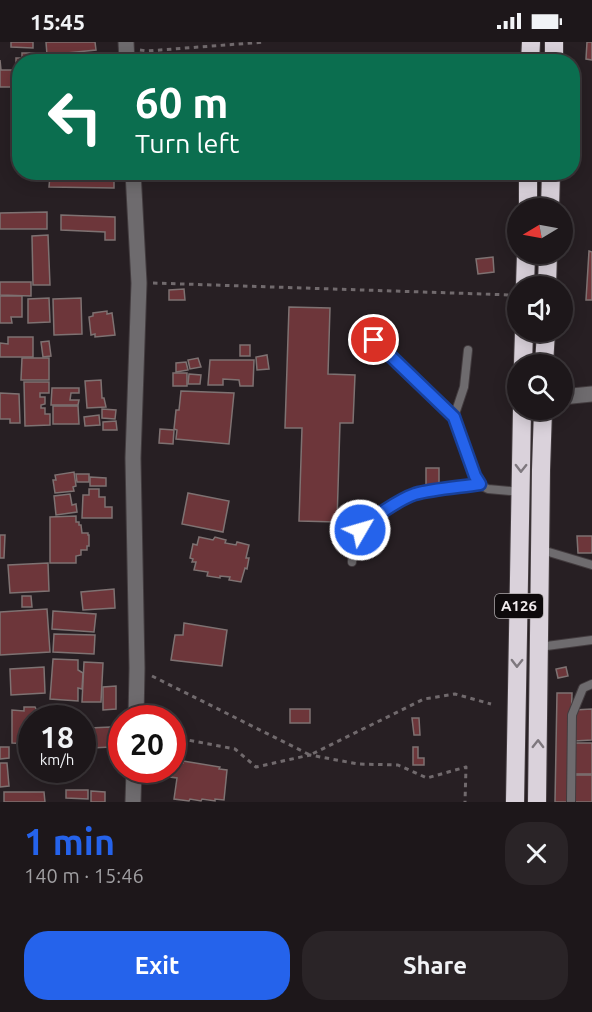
<!DOCTYPE html>
<html lang="en">
<head>
<meta charset="utf-8">
<style>
	body { margin:0; font-family:Ubuntu,sans-serif; background:#2a2427; color:#f1f3f6; height:100vh; display:flex; flex-direction:column; font-size:22px; white-space:nowrap }
	* { box-sizing:border-box; margin:0 }
	p { font-size:20px; color:#a09fa2 }
	.icon { flex:none; width:33px; height:33px; fill:none; stroke:currentColor; stroke-width:2; stroke-linecap:round; stroke-linejoin:round }
	.map { position:relative; height:760px; overflow:hidden }
	.drawer { display:flex; flex-direction:column; background:#1d171a; flex:1 }
	.drawer>* { flex:none }
	.hud { position:absolute; left:12px; top:12px; width:568px; height:126px; border-radius:24px; box-shadow:0 3px 15px #0003,0 0 0 2px #3b3639; background:#0b6e4f; color:#fff; overflow:hidden }
	.needle { width:39px; rotate:260deg }
	.buttons { position:absolute; left:507px; top:156px; display:grid; gap:12px }
	.buttons a { display:grid; place-items:center; width:66px; height:66px; border-radius:50%; background:#1d171a; box-shadow:0 3px 15px #0003,0 0 0 2px #3b3639; font-size:30px }
	.speed { position:absolute; left:18px; top:663px; display:flex; gap:12px; font-size:30px; font-weight:700; text-align:center }
	.speed>* { display:grid; place-content:center; width:78px; height:78px; border-radius:50%; background:#1d171a; box-shadow:0 3px 15px #0003,0 0 0 2px #3b3639; line-height:1 }
	.speed small { font-size:15px; font-weight:400 }
	.speed .limit { border:9px solid #d22; background:#fff; color:#111 }
	.pin { position:absolute; display:grid; place-items:center; width:51px; height:51px; color:#fff; margin:-26px; border:3px solid #fff; border-radius:50%; box-shadow:0 2px 6px #0007 }
	.me { position:absolute; width:66px; margin:-33px; rotate:52deg; stroke-linejoin:round; filter:drop-shadow(0 0 4px #0008) }
	.turn { display:flex; align-items:center; gap:21px; height:126px; padding:0 24px; font-size:27px }
	.turn .icon { width:78px; height:78px; stroke-width:2.5 }
	.turn b { display:block; font-size:42px; line-height:51px }
	.round { display:grid; place-items:center; flex:none; width:63px; height:63px; border-radius:24px; background:#2a2427 }
	.head { display:flex; align-items:center; justify-content:space-between; height:102px; padding:0 24px }
	h1 { font-size:36px; font-weight:700; line-height:45px; color:#2563eb }
	.primary-button { display:flex; gap:12px; margin-top:auto; padding:12px 24px }
	.primary-button a { flex:1; height:69px; border-radius:24px; background:#2563eb; color:#fff; font-size:24px; font-weight:700; line-height:69px; text-align:center }
	.primary-button a+a { background:#2a2427; color:#f1f3f6 }
	.status { display:flex; justify-content:space-between; align-items:center; height:42px; padding:0 30px; background:#1d171a; direction:ltr }
	.status svg { height:16px; fill:currentColor }
	.map>svg:first-child { display:block }
	.building { fill:#6d363a; stroke:#7e7272; stroke-width:1.5 }
	.lines { fill:none; stroke-linecap:round; stroke-linejoin:round }
	.lane-casing { stroke:#433c3f; stroke-width:10 }
	.street-casing { stroke:#433c3f; stroke-width:17 }
	.highway-casing { stroke:#433c3f; stroke-width:20 }
	.path { stroke:#716a6d; stroke-width:3; stroke-dasharray:4.5 4.5; stroke-linecap:butt }
	.lane { stroke:#6e6b6e; stroke-width:8 }
	.street { stroke:#6e6b6e; stroke-width:15 }
	.highway { stroke:#dad2db; stroke-width:18 }
	.oneway { stroke:#7e787e }
	.route-casing { stroke:#184099; stroke-width:15 }
	.route { stroke:#2563eb; stroke-width:10 }
	.labels { text-anchor:middle; stroke-width:6; stroke-linejoin:round; paint-order:stroke }
	.shield { fill:#0e0a0c; stroke:#ada8aa; stroke-width:1.5 }
	.shield-label { font-size:15px; font-weight:bold; fill:#f1ebee }
</style>
</head>
<body>
<div class="status"><b>15:45</b><svg viewBox="0 0 49 12"><path d="M0 12V9h3v3zM5 12V6h3v6zM10 12V3h3v9zM15 12V0h3v12zM26 1h20v11H26zM47 4h2v5h-2z"/></svg></div>
<div class="map">
<svg width="592" height="760" viewBox="0 0 592 760">
	<rect width="100%" height="100%" fill="#271f23"/>
	<g class="building">
		<path d="M11,0H33V6L11,5Z"/>
		<path d="M46,0H95L96,8L47,13Z"/>
		<path d="M587,0H592V18L586,17Z"/>
		<path d="M22,11H39V14H44V20H20V45H0V18L1,28H16V16H22Z"/>
		<path d="M75,12H95V15H100V20H69V17L75,16Z"/>
		<path d="M50,133L114,134V146L49,145Z"/>
		<path d="M47,170V187H0V171Z"/>
		<path d="M61,173L115,175V198H105V190L61,188Z"/>
		<path d="M48,193L50,243H33L32,194Z"/>
		<path d="M589,209L592,210V258H586Z"/>
		<path d="M493,215L494,230L478,232L476,217Z"/>
		<path d="M0,240H31V254L0,253Z"/>
		<path d="M184,247L185,258H169V248Z"/>
		<path d="M0,254H22V275H11L12,281H0Z"/>
		<path d="M49,256L50,280L28,281V257Z"/>
		<path d="M81,256L82,292L54,293L53,257Z"/>
		<path d="M289,265L330,266L328,332L355,333L353,381H340L337,480L299,479L302,386H285Z"/>
		<path d="M107,269V272L112,271L115,293L95,295V292L91,293L89,275L93,274V271Z"/>
		<path d="M8,295H33V315H0V301L8,302Z"/>
		<path d="M49,299L51,314L43,315L41,300Z"/>
		<rect x="240" y="303" width="10" height="11"/>
		<path d="M267,313L269,327L257,328L256,315Z"/>
		<path d="M22,316H49V338H21Z"/>
		<path d="M198,316L201,325L190,327L188,318Z"/>
		<path d="M210,318H254L253,344H240L239,338L223,337V343H208Z"/>
		<path d="M186,320L188,328L176,330V321Z"/>
		<rect x="173" y="331" width="14" height="13"/>
		<path d="M189,332L201,333L200,342H188Z"/>
		<path d="M101,338L102,356H104L106,365L87,366L85,339Z"/>
		<path d="M24,340H49V351H40V355H45V362L41,363V366H45V372H50V383L25,384Z"/>
		<path d="M52,346H79V351H71L70,358H79L78,363H51Z"/>
		<path d="M181,349L234,351L229,402L176,397L177,388L174,387L176,368H179Z"/>
		<path d="M0,351L19,352L20,381H10V377H0Z"/>
		<path d="M53,364H78L79,382H53Z"/>
		<path d="M102,367L116,368L115,377L102,376Z"/>
		<path d="M99,373L100,383L85,384L84,375Z"/>
		<path d="M116,379L117,388H103V380Z"/>
		<path d="M160,387L174,388L173,402L159,401Z"/>
		<rect x="426" y="426" width="13" height="17"/>
		<path d="M74,430L76,444L73,445L74,449L55,451L53,438H56L55,433Z"/>
		<path d="M76,432H89V440H77Z"/>
		<path d="M90,435L106,436V444H90Z"/>
		<path d="M89,447H99V455H105V465H112V476H82L83,453H89Z"/>
		<path d="M188,451L229,459L223,490L182,482Z"/>
		<path d="M70,452L72,463L76,462L77,470L56,473L54,454Z"/>
		<path d="M76,474V480H79V483H81L82,491H88V493H89V504H87V508H81V513L76,514V521H50V475Z"/>
		<path d="M0,493H5L4,516H0Z"/>
		<path d="M577,494H592V511H578Z"/>
		<path d="M199,495L213,498L215,495L226,498L225,501L236,503L237,500L249,503L246,516H249L247,527L245,526L241,540L229,538L230,535L220,534V536L207,534L208,530L194,528L196,520H192L193,517L190,516L193,502L197,503Z"/>
		<path d="M48,521L49,549L10,551L8,523Z"/>
		<path d="M114,547L115,566L83,568L81,550Z"/>
		<path d="M22,554H31L32,565H22Z"/>
		<path d="M47,567L50,610L0,613V570Z"/>
		<path d="M53,569L96,572L94,590L52,587Z"/>
		<path d="M184,581L227,588L222,624L171,618L175,593H183Z"/>
		<path d="M54,592L95,593L94,612L53,610Z"/>
		<path d="M53,617L78,618V628L83,631L82,647L78,646V659L50,657Z"/>
		<path d="M84,620L103,621L101,660H82Z"/>
		<path d="M44,625L45,651L11,653L10,627Z"/>
		<path d="M566,625L568,634L558,636L556,627Z"/>
		<path d="M116,644V667L103,668V645Z"/>
		<path d="M557,651H572L569,760H555Z"/>
		<path d="M24,665H35L37,669H44L43,676H32V702L12,701V668L24,669Z"/>
		<rect x="290" y="667" width="20" height="14"/>
		<path d="M592,667V698L574,699V668Z"/>
		<path d="M412,676H419L420,693H414Z"/>
		<path d="M110,685L111,705L91,706L90,686Z"/>
		<path d="M573,701H592V732H574Z"/>
		<path d="M0,705H9V716L0,717Z"/>
		<path d="M413,705H418V716H424V723H413Z"/>
		<path d="M82,709L92,710L91,721H82Z"/>
		<path d="M183,719L220,725L219,727L227,728L224,758L215,757V759L202,757L201,759L190,757L189,759L174,757L177,736L170,735V728H172V720L183,721Z"/>
		<path d="M0,721H7L9,744L0,745Z"/>
		<rect x="574" y="733" width="18" height="27"/>
		<path d="M66,748H88V757L66,756Z"/>
		<path d="M91,749L105,750V760H91Z"/>
		<path d="M4,750H44L45,760H4Z"/>
	</g>
	<g class="lines">
		<defs>
			<g id="lane">
				<path d="M374,298L446,366L454,375L475,434L480,443L488,447L521,450"/>
				<path d="M454,375L464,345L468,308"/>
				<path d="M542,508L592,523"/>
				<path d="M352,520L353,502L360,488L367,481L404,457L415,452L480,443"/>
				<path d="M539,605L592,598"/>
				<path d="M571,760L572,673L583,646L592,642"/>
			</g>
			<g id="street">
				<path d="M126,0L127,20"/>
				<path d="M133,130L139,241L133,416L137,626L136,676"/>
				<path d="M562,355L592,352"/>
				<path d="M133,760L134,728"/>
			</g>
			<g id="highway">
				<path d="M530,20L531,0"/>
				<path d="M554,20V0"/>
				<path d="M528,166V130"/>
				<path d="M550,166L551,130"/>
				<path d="M525,244L526,212"/>
				<path d="M547,244L548,212"/>
				<path d="M523,322L524,290"/>
				<path d="M544,322L546,290"/>
				<path d="M515,760L522,368"/>
				<path d="M537,760L541,428L543,368"/>
			</g>
		</defs>
		<use href="#lane" class="lane-casing"/>
		<use href="#street" class="street-casing"/>
		<use href="#highway" class="highway-casing"/>
		<g class="path">
			<path d="M140,8L147,9L265,0"/>
			<path d="M153,241L512,253"/>
			<path d="M152,634L310,713L424,657L455,652L491,662"/>
			<path d="M172,695L235,707L256,725L310,713L358,722L398,723L427,736L466,725L465,760"/>
		</g>
		<use href="#lane" class="lane"/>
		<use href="#street" class="street"/>
		<use href="#highway" class="highway"/>
	</g>
	<defs><path id="oneway-chevron" d="M-2-3.5L2.5 0L-2 3.5" fill="none" stroke-width="1.6" stroke-linecap="round" stroke-linejoin="round" transform="scale(1.5)"/></defs>
	<g class="oneway">
		<use href="#oneway-chevron" transform="translate(521 426) rotate(91)"/>
		<use href="#oneway-chevron" transform="translate(517 621) rotate(91)"/>
		<use href="#oneway-chevron" transform="translate(538 702) rotate(-89)"/>
	</g>
	<g class="lines">
		<defs>
			<path id="route" d="M360,488C370,477 400,457 415,452C433,447 461,445 480,442L475,434L454,375L374,298"/>
		</defs>
		<use href="#route" class="route-casing"/>
		<use href="#route" class="route"/>
	</g>
	<g class="labels">
		<rect class="shield" x="495" y="552" width="48" height="24" rx="4.5"/>
		<g class="shield-label">
			<text x="519" y="569">A126</text>
		</g>
	</g>
</svg>
<div class="buttons">
<a><svg class="needle" viewBox="-14 -14 28 28"><path d="M0-13l5 13h-10z" fill="#e53935"/><path d="M0 13l5-13h-10z" fill="#a09fa2"/></svg></a>
<a><svg class="icon" aria-label="sound" viewBox="0 0 24 24"><path d="M4 9h4l5-4v14l-5-4H4zM17 9q2 3 0 6"/></svg></a>
<a><svg class="icon" aria-label="search" viewBox="0 0 24 24"><circle cx="10" cy="10" r="6"/><path d="M15 15l6 6"/></svg></a>
</div>
<div class="speed"><div>18<small>km/h</small></div><div class="limit">20</div></div>
<div class="pin" style="left:374px;top:298px;background:#d93025"><svg class="icon" aria-label="arrive" viewBox="0 0 24 24"><path d="M6 21V4h12l-3 4 3 4H6"/></svg></div>
<svg class="me" style="left:360px;top:488px" viewBox="-20 -20 40 40"><circle r="17" fill="#2563eb" stroke="#fff" stroke-width="3"/><path d="M0-11L8 9 0 5-8 9z" fill="#fff"/></svg>
<div class="hud">
<div class="turn"><svg class="icon" aria-label="left" viewBox="0 0 24 24"><path d="M17 20v-9H6M10 6l-5 5 5 5"/></svg><div><b>60 m</b>Turn left</div></div>
</div>
</div>
<section class="drawer">
<div class="head"><div><h1>1 min</h1><p>140 m · 15:46</p></div><a class="round"><svg class="icon" aria-label="close" viewBox="0 0 24 24"><path d="M6 6l12 12M18 6L6 18"/></svg></a></div>
<div class="primary-button"><a>Exit</a><a>Share</a></div>
</section>
</body>
</html>
